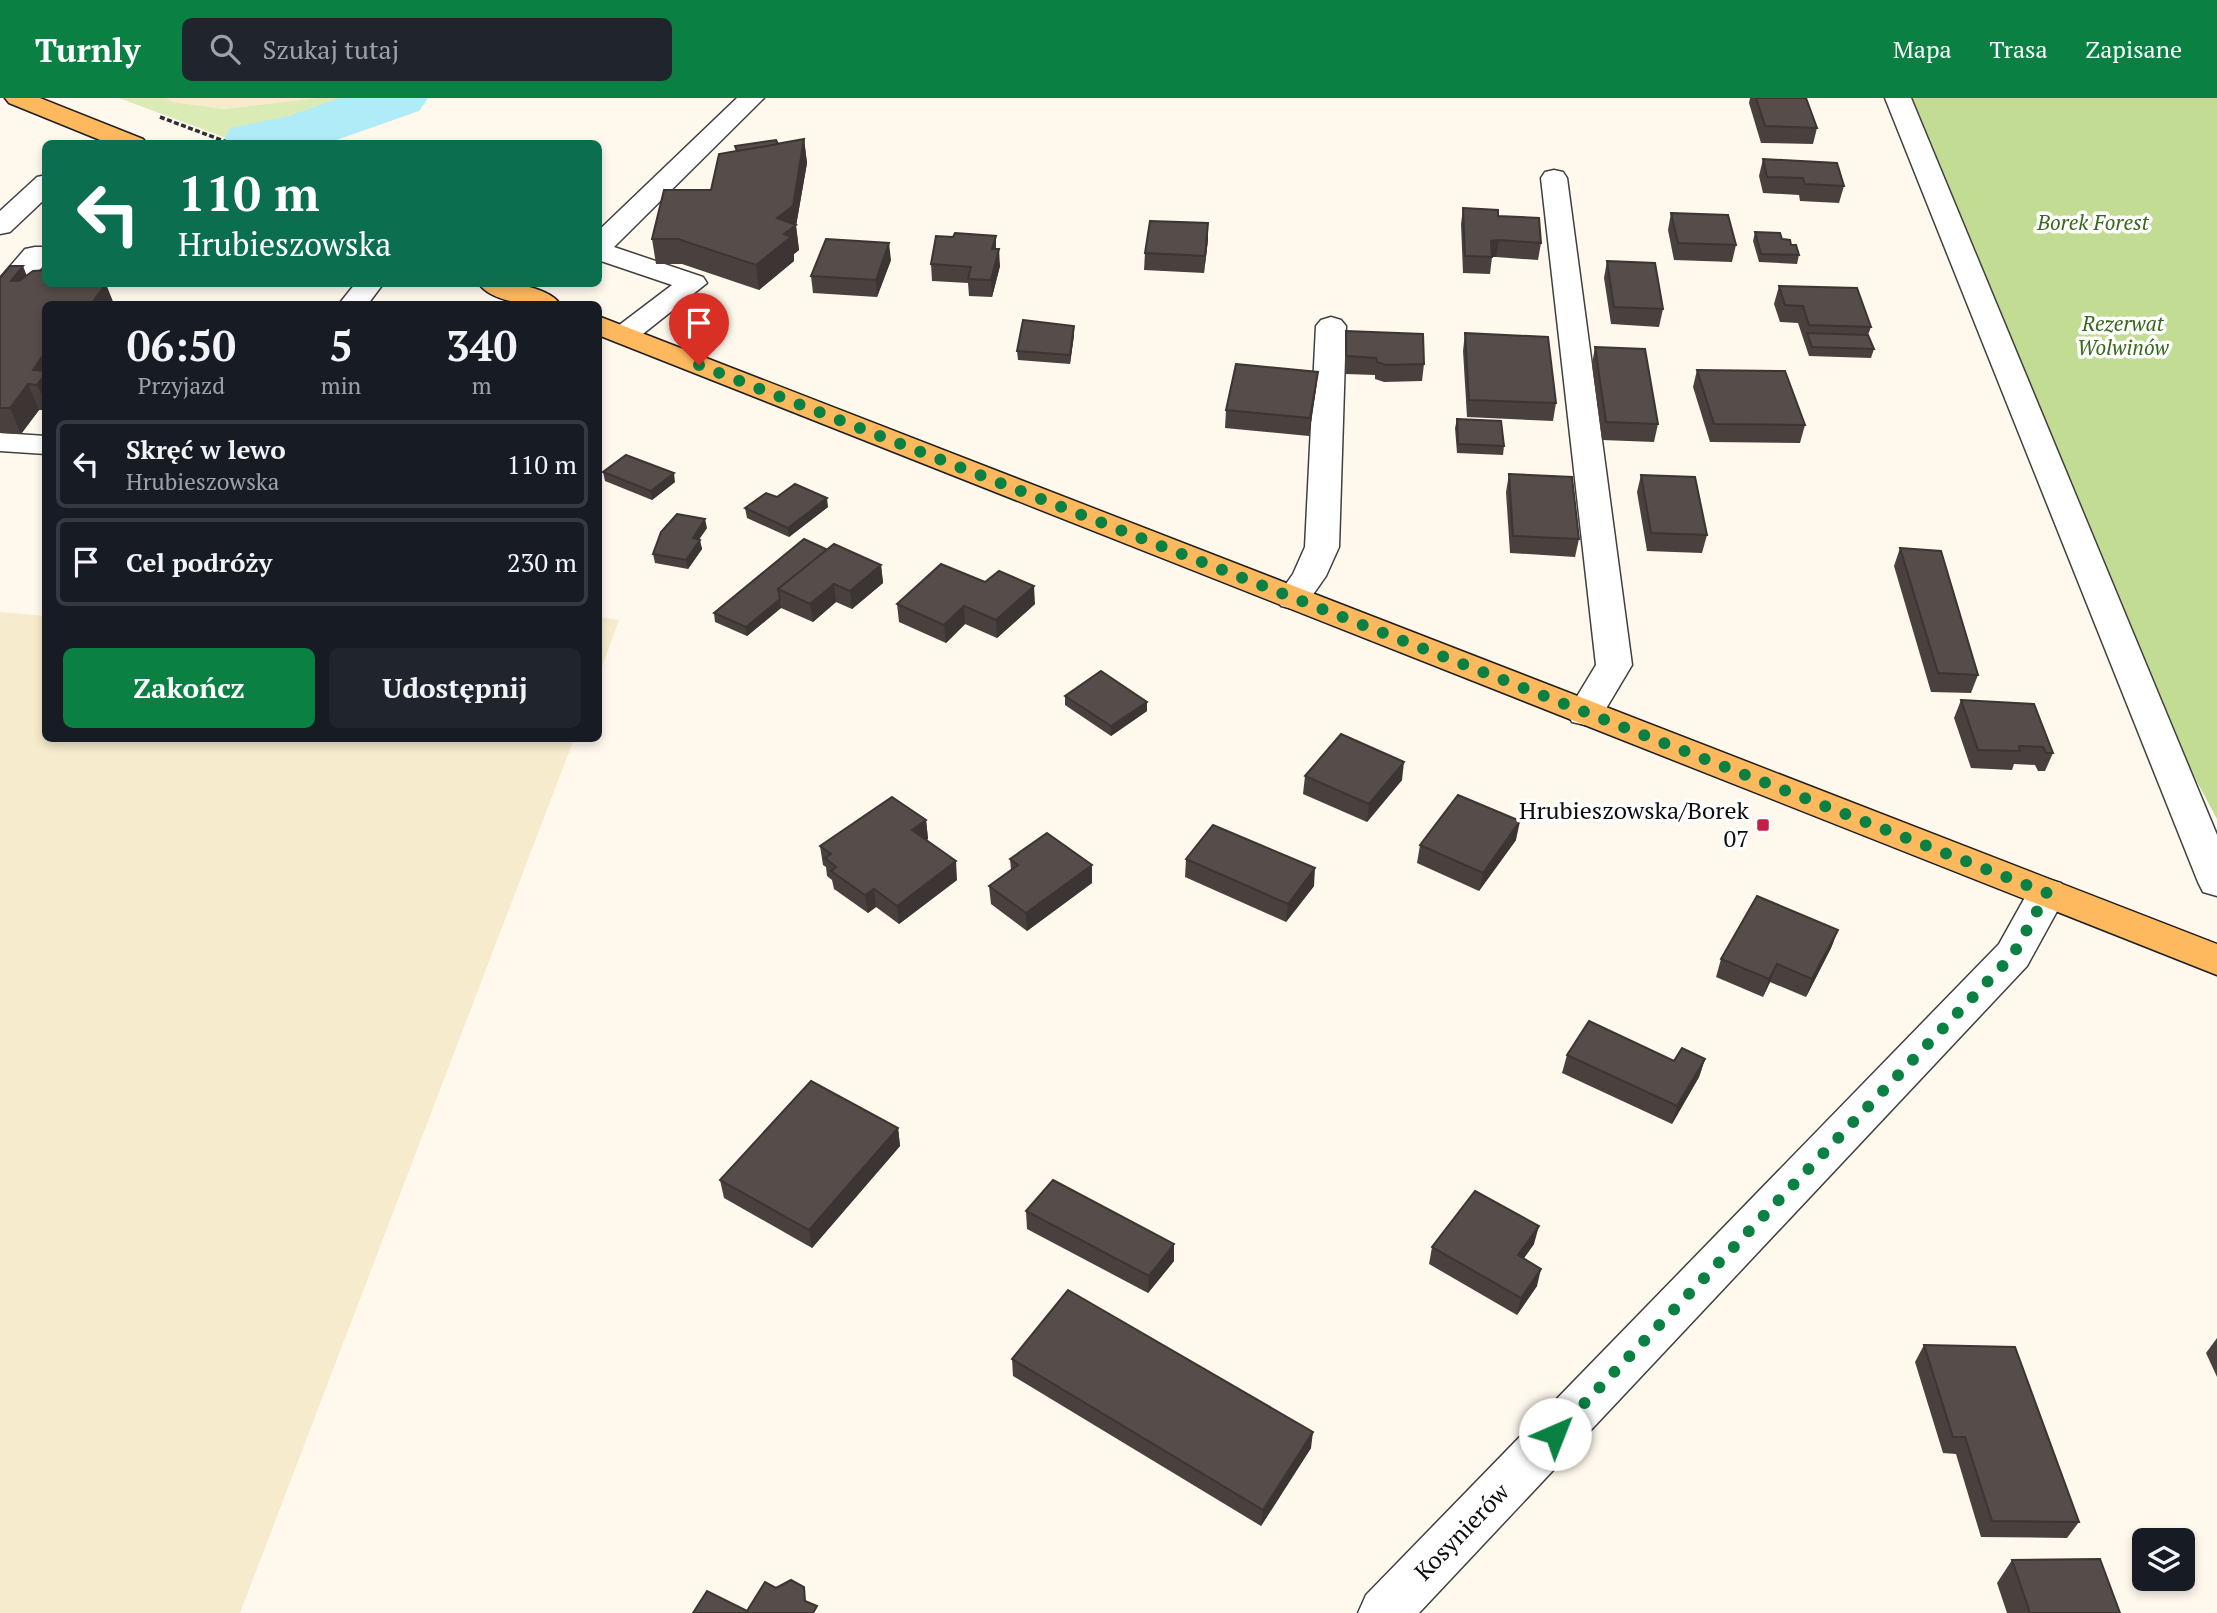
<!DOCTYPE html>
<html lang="pl">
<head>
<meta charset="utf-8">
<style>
	body { margin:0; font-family:"PT Serif",serif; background:#20242c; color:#f1f3f6; height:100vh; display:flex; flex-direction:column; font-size:26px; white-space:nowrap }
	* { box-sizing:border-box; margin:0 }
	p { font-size:23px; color:#9ea1a6 }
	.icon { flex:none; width:38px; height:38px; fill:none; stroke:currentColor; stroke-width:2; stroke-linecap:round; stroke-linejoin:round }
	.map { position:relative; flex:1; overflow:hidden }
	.drawer { position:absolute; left:42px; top:203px; width:560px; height:441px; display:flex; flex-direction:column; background:#171b24; border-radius:10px; box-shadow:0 4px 10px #0003 }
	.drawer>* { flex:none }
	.hud { position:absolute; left:42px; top:42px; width:560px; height:147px; border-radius:10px; box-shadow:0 4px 10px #0003; background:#0b6e4f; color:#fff; overflow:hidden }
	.controls { position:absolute; left:2132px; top:1430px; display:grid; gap:14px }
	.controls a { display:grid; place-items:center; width:63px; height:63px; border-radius:10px; background:#171b24; box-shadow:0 4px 10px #0003; font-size:35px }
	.pin { position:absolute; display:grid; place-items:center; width:60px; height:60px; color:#fff; margin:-72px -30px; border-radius:50% 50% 50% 0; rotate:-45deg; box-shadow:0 0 7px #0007 }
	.pin .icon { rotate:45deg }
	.me { position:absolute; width:77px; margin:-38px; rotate:44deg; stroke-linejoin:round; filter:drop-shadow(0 0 5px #0008) }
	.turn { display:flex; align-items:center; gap:24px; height:147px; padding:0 21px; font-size:32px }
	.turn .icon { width:91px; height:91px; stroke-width:2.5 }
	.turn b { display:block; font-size:49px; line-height:60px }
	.eta { display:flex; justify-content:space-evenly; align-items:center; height:119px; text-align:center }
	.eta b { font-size:42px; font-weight:700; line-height:49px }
	.cta { display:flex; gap:14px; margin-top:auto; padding:14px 21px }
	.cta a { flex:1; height:80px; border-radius:10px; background:#0b8043; color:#fff; font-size:28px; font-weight:700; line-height:80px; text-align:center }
	.cta a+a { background:#20242c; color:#f1f3f6 }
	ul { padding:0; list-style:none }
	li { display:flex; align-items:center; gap:21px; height:88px; margin:0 14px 10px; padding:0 7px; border:4px solid #363941; border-radius:10px }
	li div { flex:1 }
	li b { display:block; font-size:26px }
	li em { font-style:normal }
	header { display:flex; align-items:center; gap:42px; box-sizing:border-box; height:98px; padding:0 35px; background:#0b8043; color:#fff }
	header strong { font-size:33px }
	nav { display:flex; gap:38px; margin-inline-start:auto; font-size:24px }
	.search { width:490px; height:63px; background:#20242c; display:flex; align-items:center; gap:18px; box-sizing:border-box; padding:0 24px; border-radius:10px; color:#9ea1a6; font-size:26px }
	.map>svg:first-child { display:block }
	.farmland { fill:#f6ebcc }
	.green { fill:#dbebb5 }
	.forest { fill:#c2dc94 }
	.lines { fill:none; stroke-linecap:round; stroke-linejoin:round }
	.river { fill:#b0ebf8; fill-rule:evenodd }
	.minor-casing { stroke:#404040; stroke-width:3 }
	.major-casing { stroke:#1e1e1e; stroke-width:3 }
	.path { stroke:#2f2f2f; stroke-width:3.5; stroke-dasharray:5 2.5; stroke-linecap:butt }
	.minor { fill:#fff; fill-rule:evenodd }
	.major { fill:#feb95e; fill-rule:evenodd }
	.wall { fill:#4a413f }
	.shaded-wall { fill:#3c3533 }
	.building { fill:#564c49; stroke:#3c3533; stroke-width:2 }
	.route { stroke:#0b8043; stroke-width:12; stroke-dasharray:0 21.6 }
	.poi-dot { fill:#c22046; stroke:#fff; stroke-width:2.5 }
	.labels { text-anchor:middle; stroke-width:7; stroke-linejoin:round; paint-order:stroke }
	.far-park-label { font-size:21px; font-style:italic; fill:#39671b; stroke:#fff }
	.poi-label { font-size:24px; fill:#0d0d0d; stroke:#fff; text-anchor:end }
	.street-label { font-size:24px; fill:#0d0d0d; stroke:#fff }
</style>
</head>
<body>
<header>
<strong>Turnly</strong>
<div class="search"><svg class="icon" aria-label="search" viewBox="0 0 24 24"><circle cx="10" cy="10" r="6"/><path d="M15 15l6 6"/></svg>Szukaj tutaj</div>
<nav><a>Mapa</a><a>Trasa</a><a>Zapisane</a></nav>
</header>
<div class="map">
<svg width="2217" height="1515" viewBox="0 0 2217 1515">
	<rect width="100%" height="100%" fill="#fff8ed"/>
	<g class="farmland">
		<path d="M166,0H317L224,11L173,4Z"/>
		<path d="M0,514L45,518L46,640L574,641L240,1515H0Z"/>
		<path d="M599,519L619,522L599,577L598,519Z"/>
	</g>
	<path class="green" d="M119,0H166L173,4L224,11L317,0H413L294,45L242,46Z"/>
	<path class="forest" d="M1906,0H2217V721L2175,643Z"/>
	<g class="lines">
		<path class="river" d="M340,0H428L419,13L325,46H224L223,43L231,30L289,18Z"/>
		<defs>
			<g id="minor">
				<path d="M737,0H764L614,149L703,179L707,185L634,243L624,246L614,243L609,237L614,231L672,187L598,162V133Z"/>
				<path d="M1885,0H1911L2217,737V798L2203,794L2198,784Z"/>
				<path d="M1554,72L1563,74L1567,80L1632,567L1598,624L1585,627L1572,624L1567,615L1596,567L1541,80L1545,74Z"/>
				<path d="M46,77V100L10,134L0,136V113L37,79Z"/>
				<path d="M35,149H46V165L10,203L0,206V180L25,151Z"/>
				<path d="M355,186H383L368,206H339Z"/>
				<path d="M1331,219L1341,222L1346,228L1339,449L1326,478L1305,508L1293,511L1281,508L1276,500L1293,476L1305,449L1316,228L1321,222Z"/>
				<path d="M0,335L46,338V356L0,353Z"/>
				<path d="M2047,781L2061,785L2067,795L2027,868L1419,1515H1358L1366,1497L1999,846L2033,785Z"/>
			</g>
			<g id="major">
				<path d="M5,0H40L143,41L147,46H110L9,5Z"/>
				<path d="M479,186C501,184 546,186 560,206C538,208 493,206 479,186Z"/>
				<path d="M598,218L2217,846V877L598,237Z"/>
			</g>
		</defs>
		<use href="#minor" class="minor-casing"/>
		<use href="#major" class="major-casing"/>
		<path class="path" d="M160,19L232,46"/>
		<use href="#minor" class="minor"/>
		<use href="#major" class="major"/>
	</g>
	<g class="wall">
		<path d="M1750,0H1806L1817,30L1813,46L1761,45L1749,5Z"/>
		<path d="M804,41L807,65L796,128L799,152L794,156V163L759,192L682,166H656L652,141L711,92L736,53L735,48L778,46Z"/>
		<path d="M1763,61L1844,88L1839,105L1800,103L1799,97L1763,95L1759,78Z"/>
		<path d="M1463,110L1498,118L1541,145L1538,162L1496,159H1492L1490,176L1463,175L1461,126Z"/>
		<path d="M1671,115L1736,147L1732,164L1674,162L1668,132Z"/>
		<path d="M1755,134L1782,141L1791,147L1799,157L1797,166L1759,164L1753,143Z"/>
		<path d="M996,138V151L1000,168L992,199L969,198L968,185L932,183L931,166L953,139Z"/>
		<path d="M1208,142L1204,175L1144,172L1145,155Z"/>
		<path d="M891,162L877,199L813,195L811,178Z"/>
		<path d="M1607,163L1663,211L1659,229L1611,226L1604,180Z"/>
		<path d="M27,178L46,206V312H39L21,336L0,335V180Z"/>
		<path d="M1779,188L1871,229L1868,237L1874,251L1871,260L1809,258L1798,225L1780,224L1774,206Z"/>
		<path d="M1346,233L1424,266L1422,283L1384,284L1375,281V277L1345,276V251Z"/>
		<path d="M1465,235L1556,305L1553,323L1467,319L1463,253Z"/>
		<path d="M1074,237L1070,266L1018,262L1017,253Z"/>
		<path d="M1595,249L1658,326L1654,344L1602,342L1592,266Z"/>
		<path d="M1697,272L1805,327L1800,345L1710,344L1693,289Z"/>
		<path d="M1318,274L1316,291L1309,338L1225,330L1226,312Z"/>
		<path d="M1457,321L1504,348L1503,357L1457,355L1455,330Z"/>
		<path d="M603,374L675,384L652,402L605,383Z"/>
		<path d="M1509,376L1579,441L1575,459L1510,455L1506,394Z"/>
		<path d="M1641,377L1707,437L1702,455L1647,453L1637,394Z"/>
		<path d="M777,399L828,409L789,439L747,420L745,410Z"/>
		<path d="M707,430L699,441L702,451L688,471L655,465L653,456Z"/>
		<path d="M1900,450L1978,577L1971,595L1931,594L1894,468Z"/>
		<path d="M828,452L881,467L883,485L852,511L836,504L813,524L781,510L747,538L715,524L714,515Z"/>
		<path d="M897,506H1035L997,540L965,526L946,545L899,524Z"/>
		<path d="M1065,598L1147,604V613L1111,638L1065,607Z"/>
		<path d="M1961,602L2053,655L2045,673H2038L2035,667L2014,666L2012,672L1971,670L1954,620Z"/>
		<path d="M1305,678L1402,682L1367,724L1303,696Z"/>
		<path d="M926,722L928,741L926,742L957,782L899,826L876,809L868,815L834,791L832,782L827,778L826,769L823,767L820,748Z"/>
		<path d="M1516,742L1479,793L1417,765L1420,747Z"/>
		<path d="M1010,761L1092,767V785L1027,833L991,806L989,788L1011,772Z"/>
		<path d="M1186,761L1314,788L1286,824L1185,779Z"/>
		<path d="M1838,832L1831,850L1806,899L1770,884L1763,899L1716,879L1721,861Z"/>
		<path d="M1567,957L1674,963L1705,961L1699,979L1672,1026L1562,975Z"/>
		<path d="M898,1030L900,1048L812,1150L724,1100L720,1082Z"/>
		<path d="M1026,1113L1174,1146V1163L1148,1195L1027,1131Z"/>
		<path d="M1534,1146L1524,1160L1537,1188L1517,1217L1429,1166L1432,1149Z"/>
		<path d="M2217,1240V1279L2206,1255Z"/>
		<path d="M1924,1247L2079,1424L2067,1440L1981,1439L1956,1356L1943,1355L1915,1264Z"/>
		<path d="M1012,1261L1311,1350L1261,1428L1013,1278Z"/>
		<path d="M2012,1462L2120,1515H2007L1997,1485Z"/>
	</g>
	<g class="shaded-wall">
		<path d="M804,41L807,65L796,128L799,152L794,156V163L759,192L756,167L777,120Z"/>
		<path d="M1208,125V142L1204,175L1205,158Z"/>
		<path d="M996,138V155L992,151Z"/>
		<path d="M1499,142L1496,159H1492L1491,143Z"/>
		<path d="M889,145L891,162L877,199L876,182Z"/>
		<path d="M999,151L1000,168L992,199L991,182Z"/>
		<path d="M23,168L33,193L11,183Z"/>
		<path d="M106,186L114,206H91Z"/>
		<path d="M1074,228V237L1070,266V257Z"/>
		<path d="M44,256L46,259V306L37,287L33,272Z"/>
		<path d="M1318,274L1316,291L1309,338L1310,320Z"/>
		<path d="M28,286L39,312L21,336L10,310Z"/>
		<path d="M674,375L675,384L652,402L651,393Z"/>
		<path d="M827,400L828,409L789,439L788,430Z"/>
		<path d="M705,421L707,430L694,449L693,440Z"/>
		<path d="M700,442L702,451L688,471L686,462Z"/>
		<path d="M881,467L883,485L852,511L850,493Z"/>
		<path d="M834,486L836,504L813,524L810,506Z"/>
		<path d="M1034,488L1035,506L997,540L996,522Z"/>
		<path d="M780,501L781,510L747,538L746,529Z"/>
		<path d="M964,508L965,526L946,545L944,527Z"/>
		<path d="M1147,604V613L1111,638V628Z"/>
		<path d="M1404,664L1402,682L1367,724L1369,706Z"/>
		<path d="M926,722L928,741L914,750L912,732Z"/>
		<path d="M1520,723L1516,742L1479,793L1483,775Z"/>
		<path d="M956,763L957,782L899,826L897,808Z"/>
		<path d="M1092,767V785L1027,833L1026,815Z"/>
		<path d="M1315,770L1314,788L1286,824L1288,806Z"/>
		<path d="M874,791L876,809L868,815L865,797Z"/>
		<path d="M1838,832L1831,850L1806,899L1812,881Z"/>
		<path d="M1777,866L1770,884L1763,899L1769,881Z"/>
		<path d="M1705,961L1699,979L1672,1026L1677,1008Z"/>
		<path d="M898,1030L900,1048L812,1150L809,1132Z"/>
		<path d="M1539,1128L1534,1146L1514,1174L1518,1157Z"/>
		<path d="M1174,1146V1163L1148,1195L1149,1178Z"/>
		<path d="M1541,1171L1537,1188L1517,1217L1521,1200Z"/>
		<path d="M1313,1334L1311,1350L1261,1428L1263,1412Z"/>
	</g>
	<g class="building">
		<path d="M1756,0H1806L1817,30L1765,28Z"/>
		<path d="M804,41L793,108L777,120L796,127L784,136L791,139L756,167L678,141H652L664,92H711L719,56Z"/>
		<path d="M776,42L778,46L737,53L735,48Z"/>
		<path d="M1763,61L1837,65L1844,88L1805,86L1803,80L1767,79Z"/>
		<path d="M1463,110L1498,112V118L1539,120L1541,145L1499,142L1491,143L1492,159L1465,158Z"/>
		<path d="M1671,115L1728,117L1736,147L1678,145Z"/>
		<path d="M1150,123L1208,125L1205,158L1145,155Z"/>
		<path d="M1755,134L1780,135L1782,141L1790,142L1791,147H1796L1799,157L1761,156Z"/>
		<path d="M955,135L996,138L992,151H999L991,182L968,181L971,169L931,166L936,138L953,139Z"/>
		<path d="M826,141L889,145L876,182L811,178Z"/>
		<path d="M1607,163L1655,165L1663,211L1614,209Z"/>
		<path d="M10,168H23L11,183H19L33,173L46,172V186H106L91,206H46V256H44L33,272L46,273V276L37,287L28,286L10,310H0V180Z"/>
		<path d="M1779,188L1857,190L1871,229L1809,227L1803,208L1785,207Z"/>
		<path d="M1023,222L1074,228L1070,257L1017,253Z"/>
		<path d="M1346,233L1423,236L1424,266L1386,267L1377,264L1376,260L1346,258Z"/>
		<path d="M1465,235L1548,239L1556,305L1469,302Z"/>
		<path d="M1807,235L1868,237L1874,251L1812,249Z"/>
		<path d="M1595,249L1645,251L1658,326L1606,324Z"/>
		<path d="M1236,266L1318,274L1310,320L1226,312Z"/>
		<path d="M1697,272L1785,273L1805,327L1714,326Z"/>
		<path d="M1457,321L1501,323L1504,348L1458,346Z"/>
		<path d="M626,357L674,375L651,393L603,374Z"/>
		<path d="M1509,376L1572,379L1579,441L1513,438Z"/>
		<path d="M1641,377L1695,379L1707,437L1651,435Z"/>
		<path d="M795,386L827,400L788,430L745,410L766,395L777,399Z"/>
		<path d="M677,416L705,421L693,440L700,442L686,462L653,456L661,434Z"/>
		<path d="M804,441L828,452L778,491L780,501L746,529L714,515Z"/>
		<path d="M834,446L881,467L850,493L834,486L810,506L778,491Z"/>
		<path d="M1900,450L1941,453L1978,577L1938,575Z"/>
		<path d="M941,466L985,484L999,473L1034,488L996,522L964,508L944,527L897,506Z"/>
		<path d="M1101,573L1147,604L1111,628L1065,598Z"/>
		<path d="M1961,602L2034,606L2053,655H2046L2043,649L2019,648L2020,653L1978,652Z"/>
		<path d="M1341,636L1404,664L1369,706L1305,678Z"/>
		<path d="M1458,697L1520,723L1483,775L1420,747Z"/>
		<path d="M892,699L926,722L912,732L956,763L897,808L874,791L865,797L831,773L836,769L825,760L831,756L820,748Z"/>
		<path d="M1213,727L1315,770L1288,806L1186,761Z"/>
		<path d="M1047,735L1092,767L1026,815L989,788L1018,767L1010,761Z"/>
		<path d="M1757,798L1838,832L1812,881L1777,866L1769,881L1721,861Z"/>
		<path d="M1589,923L1674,963L1682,950L1705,961L1677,1008L1567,957Z"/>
		<path d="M811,983L898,1030L809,1132L720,1082Z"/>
		<path d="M1053,1082L1174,1146L1149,1178L1026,1113Z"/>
		<path d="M1475,1093L1539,1128L1518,1157L1541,1171L1521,1200L1432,1149Z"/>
		<path d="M1068,1192L1313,1334L1263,1412L1012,1261Z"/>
		<path d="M1924,1247L2015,1249L2079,1424L1992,1423L1965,1339H1953Z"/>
		<path d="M2100,1461L2120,1515H2030L2012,1462Z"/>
		<path d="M791,1482L804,1489L805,1503L817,1508L813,1515H693L707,1493L747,1513L765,1484L776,1490Z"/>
	</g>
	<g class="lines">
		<path class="route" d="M699,267L2047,795L2013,857L1555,1336"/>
	</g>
	<rect class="poi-dot" x="1756" y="720" width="14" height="14" rx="3.5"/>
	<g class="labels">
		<g class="far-park-label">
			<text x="2093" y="132">Borek Forest</text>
			<text x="2123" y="233">Rezerwat<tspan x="2123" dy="24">Wolwinów</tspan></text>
		</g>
		<g class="poi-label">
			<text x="1749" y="721">Hrubieszowska/Borek<tspan x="1749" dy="28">07</tspan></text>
		</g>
		<g class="street-label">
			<text transform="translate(1462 1434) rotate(-46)" y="8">Kosynierów</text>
		</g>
	</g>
</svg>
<div class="controls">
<a><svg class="icon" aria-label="layers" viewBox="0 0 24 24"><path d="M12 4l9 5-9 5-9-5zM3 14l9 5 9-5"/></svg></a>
</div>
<div class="pin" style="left:699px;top:267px;background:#d93025"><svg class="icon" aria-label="arrive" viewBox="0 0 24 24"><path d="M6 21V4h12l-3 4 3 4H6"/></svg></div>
<svg class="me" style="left:1555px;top:1336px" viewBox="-20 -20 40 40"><circle r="19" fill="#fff"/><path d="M0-13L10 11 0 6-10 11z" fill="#0b8043"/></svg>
<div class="hud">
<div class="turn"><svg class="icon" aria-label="left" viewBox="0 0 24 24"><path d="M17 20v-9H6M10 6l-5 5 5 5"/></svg><div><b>110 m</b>Hrubieszowska</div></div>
</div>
<section class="drawer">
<div class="eta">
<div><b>06:50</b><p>Przyjazd</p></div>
<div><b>5</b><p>min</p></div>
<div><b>340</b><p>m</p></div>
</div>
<ul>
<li><svg class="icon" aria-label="left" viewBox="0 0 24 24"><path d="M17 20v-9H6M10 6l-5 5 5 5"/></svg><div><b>Skręć w lewo</b><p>Hrubieszowska</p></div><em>110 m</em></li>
<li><svg class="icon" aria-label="arrive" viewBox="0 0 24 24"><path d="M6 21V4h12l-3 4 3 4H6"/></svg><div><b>Cel podróży</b></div><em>230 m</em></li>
</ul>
<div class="cta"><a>Zakończ</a><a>Udostępnij</a></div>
</section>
</div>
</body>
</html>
